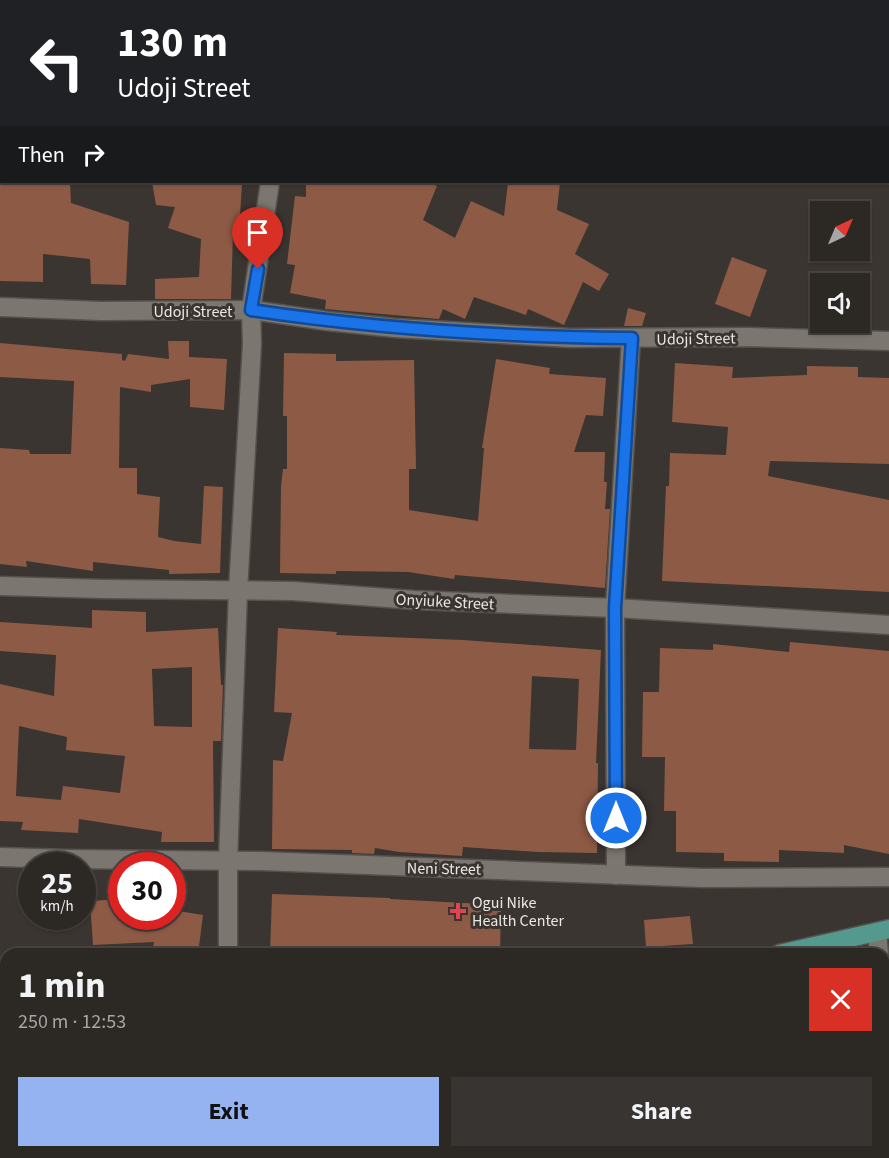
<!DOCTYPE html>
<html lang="en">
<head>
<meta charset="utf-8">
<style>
	body { margin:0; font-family:"Source Sans 3",sans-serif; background:#383431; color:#f1f3f6; height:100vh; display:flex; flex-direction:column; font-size:22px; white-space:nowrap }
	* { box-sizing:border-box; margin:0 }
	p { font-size:20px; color:#a6a6a6 }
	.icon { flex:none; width:33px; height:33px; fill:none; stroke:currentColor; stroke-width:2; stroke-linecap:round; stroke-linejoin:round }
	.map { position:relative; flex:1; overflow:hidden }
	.panel { position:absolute; left:0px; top:948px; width:890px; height:210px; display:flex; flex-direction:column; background:#2c2824; border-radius:18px 18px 0 0; box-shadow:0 2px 4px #0004,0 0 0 2px #484441 }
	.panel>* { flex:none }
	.guide { position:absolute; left:0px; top:0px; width:890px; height:183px; box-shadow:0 2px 4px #0004,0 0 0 2px #484441; background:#202124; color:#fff; overflow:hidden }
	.needle { width:39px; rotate:44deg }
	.tools { position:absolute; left:810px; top:201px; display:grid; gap:12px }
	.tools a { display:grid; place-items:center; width:60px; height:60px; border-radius:0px; background:#2c2824; box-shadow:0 2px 4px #0004,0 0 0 2px #484441; font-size:30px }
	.speed { position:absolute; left:18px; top:852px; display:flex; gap:12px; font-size:30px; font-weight:700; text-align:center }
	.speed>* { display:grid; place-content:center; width:78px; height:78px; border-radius:50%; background:#2c2824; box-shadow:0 2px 4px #0004,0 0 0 2px #484441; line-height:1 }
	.speed small { font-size:15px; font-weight:400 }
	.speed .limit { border:9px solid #d22; background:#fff; color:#111 }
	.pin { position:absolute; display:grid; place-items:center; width:51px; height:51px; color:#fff; margin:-62px -26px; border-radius:50% 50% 50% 0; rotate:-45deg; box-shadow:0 0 6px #0007 }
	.pin .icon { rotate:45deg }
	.me { position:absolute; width:66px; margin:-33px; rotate:0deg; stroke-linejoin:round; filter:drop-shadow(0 0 4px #0008) }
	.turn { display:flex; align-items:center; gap:21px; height:126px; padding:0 18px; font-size:27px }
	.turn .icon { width:78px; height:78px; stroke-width:2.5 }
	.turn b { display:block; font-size:42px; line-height:51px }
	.then { display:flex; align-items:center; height:57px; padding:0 18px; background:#0003; gap:12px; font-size:22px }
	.round { display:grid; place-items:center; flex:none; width:63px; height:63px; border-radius:0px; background:#383431 }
	.overview { display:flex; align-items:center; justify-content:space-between; height:102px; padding:0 18px }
	h1 { font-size:36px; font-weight:700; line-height:45px }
	.action { display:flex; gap:12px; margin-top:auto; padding:12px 18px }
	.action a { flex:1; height:69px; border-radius:0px; background:#95b2f1; color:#111; font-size:24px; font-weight:700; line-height:69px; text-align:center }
	.action a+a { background:#383431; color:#f1f3f6 }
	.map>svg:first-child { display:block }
	.building { fill:#8d5a46; fill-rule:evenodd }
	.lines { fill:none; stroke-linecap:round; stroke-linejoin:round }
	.minor-casing { stroke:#55514d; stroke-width:21 }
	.major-casing { stroke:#55514d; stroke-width:21 }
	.minor { stroke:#7c7670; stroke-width:18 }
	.major { stroke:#53998e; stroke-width:18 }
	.route-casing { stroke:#114b97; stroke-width:15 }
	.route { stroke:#1a73e8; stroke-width:10 }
	.health-dot { fill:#e0444e; stroke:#3a3530; stroke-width:2 }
	.labels { text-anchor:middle; stroke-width:6; stroke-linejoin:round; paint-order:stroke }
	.street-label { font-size:16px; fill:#eae7e3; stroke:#3a3530 }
	.poi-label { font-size:16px; fill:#eae7e3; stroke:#3a3530; text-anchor:start }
</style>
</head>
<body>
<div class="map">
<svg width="889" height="1158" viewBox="0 0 889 1158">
	<rect width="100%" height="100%" fill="#3a3530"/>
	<g class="building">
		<path d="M0,182H70L71,203L129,222L126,285L91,284L90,259L43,254V282L0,281Z"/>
		<path d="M152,182L242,183L239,233L233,232L231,299H155V279L199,277L201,239L168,228L175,207L156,205Z"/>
		<path d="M306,182H427L437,186L423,220L455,238L471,201L504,216L508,182H560L557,210L589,224L575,254L609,274L599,291L583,282L564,325L528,309L526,315L474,297L465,319L443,309L439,319L325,309L326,300L290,293L295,265L287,264L295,196L306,197Z"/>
		<path d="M732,257L767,270L750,317L715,304Z"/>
		<path d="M628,308L646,313L642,326H624Z"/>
		<path d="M168,341H189V357L227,359L224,410L190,407V379L151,385V392L120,387L119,468H137V494L160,497L158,537L174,541L201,544L204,486L223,487L220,573L169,574V570L93,562V571L26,561L27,567L0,564V448L29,450L30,454H71L74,381L0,377V343L122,354V360L125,361L128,354L169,359Z"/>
		<path d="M284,353L336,354V361L414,360L416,469H409V510L478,521L484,448H482L496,359L550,368L549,374L606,378L603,416L586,415L574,452H605L604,482H607L605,509H610L605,588L455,575L454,579L408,572L336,571V574L280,573L281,486L283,469H287V416H283Z"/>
		<path d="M675,363L733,367L732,378L807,375V366L858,367V377L889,378V464L770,461L768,476L889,500V592L662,581L666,486H669L670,453L726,455L728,427L672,422Z"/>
		<path d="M92,610L146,612V632L218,628L221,685H223L221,741H213L214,842H161L162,832L79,819L78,833L21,830L23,822L0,821V684L54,696L56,655L0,651V622L92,628ZM192,667V727L154,726L152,669ZM19,726L67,737L66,750L125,756L120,793L63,786L61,800L16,796Z"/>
		<path d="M278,628L337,632L336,635L463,640L601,650L596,763H598L597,853L538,852L463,847L462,856L399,852L375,848L374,854L352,853V850L272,849L273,760L283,761L292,713L274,712ZM532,676L579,679L576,750L529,749Z"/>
		<path d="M790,642L889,651V854L844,845V853L779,850V862L724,861V853L676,852V811H664L665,757H642L643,692H659L660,648L713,650V644L789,652Z"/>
		<path d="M272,894L390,898V899L501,905L500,954H270Z"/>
		<path d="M122,899V916H172V910L203,915L198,954H152L154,942L93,945L90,901Z"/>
		<path d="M690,916L693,944L646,947L644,920Z"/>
	</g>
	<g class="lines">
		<defs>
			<g id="minor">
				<path d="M417,0L434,2"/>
				<path d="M297,2V0"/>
				<path d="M468,2L476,0"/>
				<path d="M0,307L101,311L251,310L327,321L395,328L570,338L747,337L889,341"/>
				<path d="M0,586L104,589L293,591L414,600L615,608L889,625"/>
				<path d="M0,857L67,859L261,861L703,878L889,877"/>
				<path d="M616,875L615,608L631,338"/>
				<path d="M877,932L879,954"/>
				<path d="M228,954V860L238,591L252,344L251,310L270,182"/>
				<path d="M884,993L889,1043"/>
				<path d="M884,1096L889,1095"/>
				<path d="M241,1152L242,1158"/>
				<path d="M575,1158L576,1152"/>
			</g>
			<g id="major">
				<path d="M779,954L889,929"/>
				<path d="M0,1093L6,1092"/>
			</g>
		</defs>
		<use href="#minor" class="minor-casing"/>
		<use href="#major" class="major-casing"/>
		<use href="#minor" class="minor"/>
		<use href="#major" class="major"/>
	</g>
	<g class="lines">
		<defs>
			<path id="route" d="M258,269L251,310C377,329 504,337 632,338L615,608L616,818"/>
		</defs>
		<use href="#route" class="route-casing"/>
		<use href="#route" class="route"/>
	</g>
	<path class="health-dot" d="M455 902h6v6h6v6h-6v6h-6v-6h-6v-6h6z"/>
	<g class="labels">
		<g class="street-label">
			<text x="193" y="317">Udoji Street</text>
			<text transform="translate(696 338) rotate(-1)" y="6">Udoji Street</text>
			<text transform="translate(445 601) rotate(3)" y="6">Onyiuke Street</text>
			<text transform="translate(444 868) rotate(1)" y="6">Neni Street</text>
		</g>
		<g class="poi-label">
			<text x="472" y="908">Ogui Nike<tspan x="472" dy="18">Health Center</tspan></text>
		</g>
	</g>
</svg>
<div class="tools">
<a><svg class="needle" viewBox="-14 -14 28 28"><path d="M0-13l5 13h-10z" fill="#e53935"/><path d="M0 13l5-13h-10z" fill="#a6a6a6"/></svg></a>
<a><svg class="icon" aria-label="sound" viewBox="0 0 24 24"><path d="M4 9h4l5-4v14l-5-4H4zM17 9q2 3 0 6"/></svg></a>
</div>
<div class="speed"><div>25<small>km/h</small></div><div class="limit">30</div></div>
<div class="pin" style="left:258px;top:269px;background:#d93025"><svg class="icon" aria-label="arrive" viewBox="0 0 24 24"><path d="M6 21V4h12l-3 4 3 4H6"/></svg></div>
<svg class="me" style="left:616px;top:818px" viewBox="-20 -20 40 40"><circle r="17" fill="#1a73e8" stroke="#fff" stroke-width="3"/><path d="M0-11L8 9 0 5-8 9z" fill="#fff"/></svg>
<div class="guide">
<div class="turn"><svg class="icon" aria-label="left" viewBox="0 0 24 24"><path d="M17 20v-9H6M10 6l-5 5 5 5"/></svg><div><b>130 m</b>Udoji Street</div></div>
<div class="then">Then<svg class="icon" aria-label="right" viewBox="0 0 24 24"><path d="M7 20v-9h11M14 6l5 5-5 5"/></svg></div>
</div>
<section class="panel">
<div class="overview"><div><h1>1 min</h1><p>250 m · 12:53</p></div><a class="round" style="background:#d93025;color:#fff"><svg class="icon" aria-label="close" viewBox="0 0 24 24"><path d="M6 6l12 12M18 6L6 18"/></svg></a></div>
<div class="action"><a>Exit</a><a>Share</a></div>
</section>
</div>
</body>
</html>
